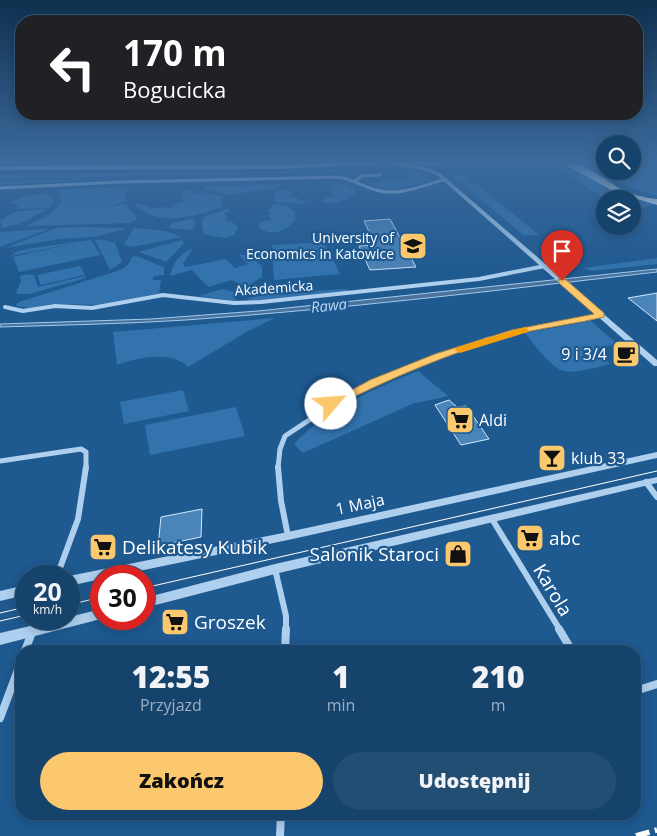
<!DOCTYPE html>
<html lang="pl">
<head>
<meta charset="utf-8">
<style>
	body { margin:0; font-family:"Open Sans",sans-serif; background:#234e74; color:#f1f3f6; height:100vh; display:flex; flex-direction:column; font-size:19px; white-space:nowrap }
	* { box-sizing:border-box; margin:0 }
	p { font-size:16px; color:#9eb0c2 }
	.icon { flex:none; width:28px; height:28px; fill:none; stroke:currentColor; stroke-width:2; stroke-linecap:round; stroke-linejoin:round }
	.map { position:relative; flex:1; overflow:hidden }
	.panel { position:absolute; left:15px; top:645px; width:626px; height:175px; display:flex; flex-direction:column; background:#16436c; border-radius:20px; box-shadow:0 2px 12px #0003,0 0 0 1px #355c7f }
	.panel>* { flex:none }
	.guide { position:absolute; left:15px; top:15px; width:628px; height:105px; border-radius:20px; box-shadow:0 2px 12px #0003,0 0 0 1px #355c7f; background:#202124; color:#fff; overflow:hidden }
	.controls { position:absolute; left:596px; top:135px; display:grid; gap:10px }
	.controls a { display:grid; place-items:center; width:45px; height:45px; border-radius:50%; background:#16436c; box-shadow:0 2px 12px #0003,0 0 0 1px #355c7f; font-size:25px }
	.speed { position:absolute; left:15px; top:565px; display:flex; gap:10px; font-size:25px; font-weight:700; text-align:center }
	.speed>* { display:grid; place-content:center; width:65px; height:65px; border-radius:50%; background:#16436c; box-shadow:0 2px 12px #0003,0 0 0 1px #355c7f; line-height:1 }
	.speed small { font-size:12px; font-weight:400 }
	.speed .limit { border:8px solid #d22; background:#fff; color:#111 }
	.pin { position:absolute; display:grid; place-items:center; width:42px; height:42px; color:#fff; margin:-51px -21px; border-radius:50% 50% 50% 0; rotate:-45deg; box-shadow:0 0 5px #0007 }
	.pin .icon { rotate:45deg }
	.me { position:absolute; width:55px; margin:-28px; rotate:63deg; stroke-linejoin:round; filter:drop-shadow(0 0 4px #0008) }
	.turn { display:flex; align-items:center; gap:18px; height:105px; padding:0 25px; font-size:22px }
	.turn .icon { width:65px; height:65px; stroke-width:2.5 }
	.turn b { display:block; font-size:35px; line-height:42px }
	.eta { display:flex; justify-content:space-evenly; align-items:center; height:85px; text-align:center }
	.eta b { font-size:30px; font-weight:800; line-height:35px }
	.button { display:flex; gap:10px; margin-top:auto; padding:10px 25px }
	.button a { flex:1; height:58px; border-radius:30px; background:#fcc86d; color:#111; font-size:20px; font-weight:800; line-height:58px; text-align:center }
	.button a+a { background:#234e74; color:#f1f3f6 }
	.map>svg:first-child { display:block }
	.green { fill:#3273ae }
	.water { fill:#4a729a; stroke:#a1cbef }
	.building { fill:#4b84b8; stroke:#d4e8fa }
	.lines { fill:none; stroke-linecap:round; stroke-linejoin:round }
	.minor-far4 { stroke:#aecfed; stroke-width:3 }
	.minor-far3 { stroke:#aecfed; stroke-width:4 }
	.minor-far2 { stroke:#aecfed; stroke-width:5 }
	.minor-far1 { stroke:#aecfed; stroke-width:6 }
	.minor { stroke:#aecfed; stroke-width:8 }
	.tertiary { fill:#aecfed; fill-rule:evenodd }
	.primary { fill:#f4f9ff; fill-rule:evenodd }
	.trunk { fill:#fafcff; fill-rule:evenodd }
	.tram { stroke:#fff; stroke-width:1 }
	.rail { stroke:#fff; stroke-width:5.5; stroke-dasharray:14 5.5; stroke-linecap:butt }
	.route { fill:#fcc86d; stroke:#a48247 }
	.slow { fill:#f59e0b }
	.labels { text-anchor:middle; stroke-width:4.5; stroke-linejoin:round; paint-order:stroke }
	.far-poi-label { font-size:14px; fill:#fff; stroke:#1e5990; text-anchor:end }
	.far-street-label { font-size:14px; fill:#fff; stroke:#1e5990 }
	.far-water-label { font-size:15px; font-style:italic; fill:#bad9f4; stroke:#1e5990 }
	.poi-label { font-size:16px; fill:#fff; stroke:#1e5990; text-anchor:start }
	.street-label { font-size:16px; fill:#fff; stroke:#1e5990 }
	.near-poi-label { font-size:19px; fill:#fff; stroke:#1e5990; text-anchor:start }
	.near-street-label { font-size:19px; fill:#fff; stroke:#1e5990 }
</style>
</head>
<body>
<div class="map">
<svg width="657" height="836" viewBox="0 0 657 836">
	<rect width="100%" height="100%" fill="#1e5990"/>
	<g class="green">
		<path d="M469,161H491L452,164L473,182L460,183L447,172L455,170L443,168L445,164Z"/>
		<path d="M547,161L565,163L615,192L655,204L633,211L632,199H606Z"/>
		<path d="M584,161H605V171H632L633,161H657V196L627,186Z"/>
		<path d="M375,169L321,172L0,179V174L249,173Z"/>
		<path d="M407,170L417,172L429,181C410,185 384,196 370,182H384L382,178H370C382,174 403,190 411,175L405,172H387Z"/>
		<path d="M119,178L0,185V181Z"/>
		<path d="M332,183L344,184L355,190V193C347,200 331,207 322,201L325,198L336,196L330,192L332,189H328L334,185Z"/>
		<path d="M475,183L539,235H523L463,184Z"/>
		<path d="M282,184L277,188L230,195L208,190L203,186Z"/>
		<path d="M128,187L124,201L102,210L124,203L136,216V219L131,223L26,226C39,219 56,215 61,200L58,193L61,190Z"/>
		<path d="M291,188L296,189L289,190L292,194L290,197L298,198L308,204L275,202L274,193Z"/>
		<path d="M190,190L194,191L193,193L203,194L205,192L222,197V207C192,217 160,228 134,204L146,205L151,209L161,207L171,208L174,204L184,202L181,198L184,194L177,193Z"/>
		<path d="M49,193L54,200L49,208L14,209L20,205L10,203L24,196Z"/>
		<path d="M274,204L285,205L295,212V220C285,232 270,238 258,226L262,222L272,220L268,215L272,212L267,211Z"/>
		<path d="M47,209L20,224L2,228L0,220L17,211Z"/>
		<path d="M227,209L231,211L224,213L228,217L225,221L232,222L238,227L234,235L224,238L204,234L201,221L206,216Z"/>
		<path d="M192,219L196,224L191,230L169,228L171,223Z"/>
		<path d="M79,227L126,228L123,230L92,237L59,239L5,248L56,228Z"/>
		<path d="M134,228L166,231L182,237L131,247L124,244Z"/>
		<path d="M49,229L0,247V232Z"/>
		<path d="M91,240L100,255L19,272L13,257L80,242L11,256L16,252L26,249Z"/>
		<path d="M95,240H105L115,243L122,262L110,270Z"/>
		<path d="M182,240L184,243L166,262L139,252Z"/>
		<path d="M324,242L340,274L274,280L272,245Z"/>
		<path d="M193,248L183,264L185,267L226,259L235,268L248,264L239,255L240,254L251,257L262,266V277L246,287L232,280L208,287L192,270L170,276C173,263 180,253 193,248Z"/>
		<path d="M136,256L164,267V275L154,276L152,280H161L159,293L103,305L52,304L28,308L17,306L16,304L19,302L117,271C125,268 129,265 132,257Z"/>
		<path d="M657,258V264L591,271L583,268Z"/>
		<path d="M80,266L85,275L41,285L37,275Z"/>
		<path d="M28,274L34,275L38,287L85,276L86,278L30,294H18L16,293L21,281L20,276Z"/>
		<path d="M222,289L235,292L236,301L199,296Z"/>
		<path d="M347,289L348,292L249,301L248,298L270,294Z"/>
		<path d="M275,318L248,331L188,367C171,350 137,358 117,365L113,332Z"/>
		<path d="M591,321L617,344L595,349L610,364C596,367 577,374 564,371C552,369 533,343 525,333Z"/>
		<path d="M418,371L448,396L412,404L303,453L294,444C328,408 374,389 418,371Z"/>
		<path d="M183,390L189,411L124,424L120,402Z"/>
		<path d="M236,407L245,436L150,455L145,425Z"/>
	</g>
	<path class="water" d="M657,269V272C500,290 343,309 186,320C124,324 62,325 0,327V324L151,319L258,311Z"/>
	<g class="building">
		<path d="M390,219L416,267L370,270L359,246L375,245L364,221Z"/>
		<path d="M657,293V321L628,298Z"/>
		<path d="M449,400L457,407L466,406L489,439L461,445L435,405Z"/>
		<path d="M202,509L201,537L158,546L161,517Z"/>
	</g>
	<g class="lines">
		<g class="minor-far4">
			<path d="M356,180L362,176L380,175"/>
			<path d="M0,188L120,182L338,177C352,179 362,186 376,190C398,197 424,185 446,179"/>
		</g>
		<g class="minor-far3">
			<path d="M5,307L23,311L55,306L92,308L163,295L234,303L261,302L479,279L545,266"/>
			<path d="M485,341L526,330L601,315"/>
		</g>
		<g class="minor-far2">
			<path d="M0,461L81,449L86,452V468"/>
			<path d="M278,468L280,449L285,436L332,405L409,367L489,339"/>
		</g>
		<g class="minor-far1">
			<path d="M278,467L281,501L288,536"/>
			<path d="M646,482L657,497"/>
			<path d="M492,519L560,630"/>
			<path d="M275,569L286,616V630"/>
			<path d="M57,576L78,519L86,467"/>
		</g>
		<g class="minor">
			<path d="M559,629L572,651"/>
			<path d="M25,651L32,632"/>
			<path d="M285,651L286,629"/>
			<path d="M635,691L657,684"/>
			<path d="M0,718L21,662"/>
			<path d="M280,836L281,814"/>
		</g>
		<g class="tertiary">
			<path d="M392,164C410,164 426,165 441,174L657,360V366H654L438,176C422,167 408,168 390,166V165Z"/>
			<path d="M657,452V458L288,540L115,576H101V579L69,586V576L288,532Z"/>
			<path d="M657,477V483L275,574L144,608V598L275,564Z"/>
			<path d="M26,585V595L0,601V591Z"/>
			<path d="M101,609L102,619H101L0,645V633L60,619H69V617Z"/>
		</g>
		<path class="primary" d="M376,161H462L459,163L402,166L399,163L278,169L0,170V166L278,165Z"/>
		<path class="trunk" d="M558,161C581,158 603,180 623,190C634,195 645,198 657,199V205L617,193Z"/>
		<g class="tram">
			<path d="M144,588L657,471"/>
			<path d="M69,605L101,597"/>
			<path d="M0,613L26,607"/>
			<path d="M0,621L26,615"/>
		</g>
		<path class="rail" d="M636,836L657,830"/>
	</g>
	<linearGradient id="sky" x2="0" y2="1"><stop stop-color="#10314f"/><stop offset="0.58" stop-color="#3b6a9c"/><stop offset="1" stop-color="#3b6a9c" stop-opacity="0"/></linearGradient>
	<rect width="657" height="278" fill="url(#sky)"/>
	<path class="route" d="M559,279H565L604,313V317C576,324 546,327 517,334C454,351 393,377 335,406L331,407L326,404L370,380L435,354L512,330L594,314L559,283Z"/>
	<path class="slow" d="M525,327L529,330L528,332L460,353L455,350L456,348Z"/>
	<defs>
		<symbol id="university-square" viewBox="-11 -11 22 22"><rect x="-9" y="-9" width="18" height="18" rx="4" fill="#fcc86d" stroke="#1e5990"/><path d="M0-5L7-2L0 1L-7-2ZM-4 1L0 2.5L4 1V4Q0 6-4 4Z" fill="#111"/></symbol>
		<symbol id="cafe-square" viewBox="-11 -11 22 22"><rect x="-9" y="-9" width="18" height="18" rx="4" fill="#fcc86d" stroke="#1e5990"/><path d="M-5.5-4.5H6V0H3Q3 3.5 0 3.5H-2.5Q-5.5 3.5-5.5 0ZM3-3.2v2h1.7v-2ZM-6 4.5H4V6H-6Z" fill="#111"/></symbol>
		<symbol id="supermarket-square" viewBox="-11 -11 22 22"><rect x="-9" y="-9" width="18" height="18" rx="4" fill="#fcc86d" stroke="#1e5990"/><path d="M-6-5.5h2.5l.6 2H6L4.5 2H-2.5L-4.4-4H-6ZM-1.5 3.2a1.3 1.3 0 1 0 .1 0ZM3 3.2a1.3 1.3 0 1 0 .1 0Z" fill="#111"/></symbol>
		<symbol id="bar-square" viewBox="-11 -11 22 22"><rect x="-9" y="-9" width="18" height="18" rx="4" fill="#fcc86d" stroke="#1e5990"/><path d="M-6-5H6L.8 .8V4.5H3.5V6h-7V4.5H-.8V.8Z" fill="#111"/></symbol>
		<symbol id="shop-square" viewBox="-11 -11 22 22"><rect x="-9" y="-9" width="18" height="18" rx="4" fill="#fcc86d" stroke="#1e5990"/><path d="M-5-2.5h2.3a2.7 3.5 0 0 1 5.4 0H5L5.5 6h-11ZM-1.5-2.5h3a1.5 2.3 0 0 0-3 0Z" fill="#111"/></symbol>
	</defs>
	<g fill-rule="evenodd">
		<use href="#university-square" x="397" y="230" width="32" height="32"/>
		<use href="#cafe-square" x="610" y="338" width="32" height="32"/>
		<use href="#supermarket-square" x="444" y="404" width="32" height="32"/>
		<use href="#bar-square" x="536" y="442" width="32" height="32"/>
		<use href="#supermarket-square" x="514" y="522" width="32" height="32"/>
		<use href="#supermarket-square" x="87" y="531" width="32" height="32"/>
		<use href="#shop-square" x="442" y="538" width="32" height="32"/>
		<use href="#supermarket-square" x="159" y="606" width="32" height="32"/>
	</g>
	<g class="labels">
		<g class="far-poi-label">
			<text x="394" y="243">University of<tspan x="394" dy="16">Economics in Katowice</tspan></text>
		</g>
		<g class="far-street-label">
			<text transform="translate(274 288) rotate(-4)" y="5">Akademicka</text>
		</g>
		<g class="far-water-label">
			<text transform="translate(329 306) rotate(-6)" y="5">Rawa</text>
		</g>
		<g class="poi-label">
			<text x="607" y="360" text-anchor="end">9 i 3/4</text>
			<text x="479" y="426">Aldi</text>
			<text x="571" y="464">klub 33</text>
		</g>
		<g class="street-label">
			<text transform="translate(360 504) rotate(-12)" y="6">1 Maja</text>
		</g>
		<g class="near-poi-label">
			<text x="549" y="545">abc</text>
			<text x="122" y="554">Delikatesy Kubik</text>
			<text x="439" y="561" text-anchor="end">Salonik Staroci</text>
			<text x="194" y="629">Groszek</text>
		</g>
		<g class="near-street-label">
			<text transform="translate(553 590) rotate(59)" y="7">Karola</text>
		</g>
	</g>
</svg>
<div class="controls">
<a><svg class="icon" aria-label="search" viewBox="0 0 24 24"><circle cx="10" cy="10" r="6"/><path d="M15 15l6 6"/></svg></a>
<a><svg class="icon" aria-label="layers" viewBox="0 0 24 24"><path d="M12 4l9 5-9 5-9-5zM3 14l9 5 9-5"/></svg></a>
</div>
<div class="speed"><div>20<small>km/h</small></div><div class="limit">30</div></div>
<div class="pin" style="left:562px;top:281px;background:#d93025"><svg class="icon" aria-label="arrive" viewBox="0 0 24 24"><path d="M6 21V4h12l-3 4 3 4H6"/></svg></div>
<svg class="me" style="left:331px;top:404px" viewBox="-20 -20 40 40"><circle r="19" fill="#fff"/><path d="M0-13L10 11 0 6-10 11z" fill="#fcc86d"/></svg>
<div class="guide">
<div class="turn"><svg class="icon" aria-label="left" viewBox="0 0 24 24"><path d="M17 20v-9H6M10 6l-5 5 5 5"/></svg><div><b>170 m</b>Bogucicka</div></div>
</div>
<section class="panel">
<div class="eta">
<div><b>12:55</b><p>Przyjazd</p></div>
<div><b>1</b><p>min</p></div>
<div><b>210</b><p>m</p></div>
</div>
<div class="button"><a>Zakończ</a><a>Udostępnij</a></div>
</section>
</div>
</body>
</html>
